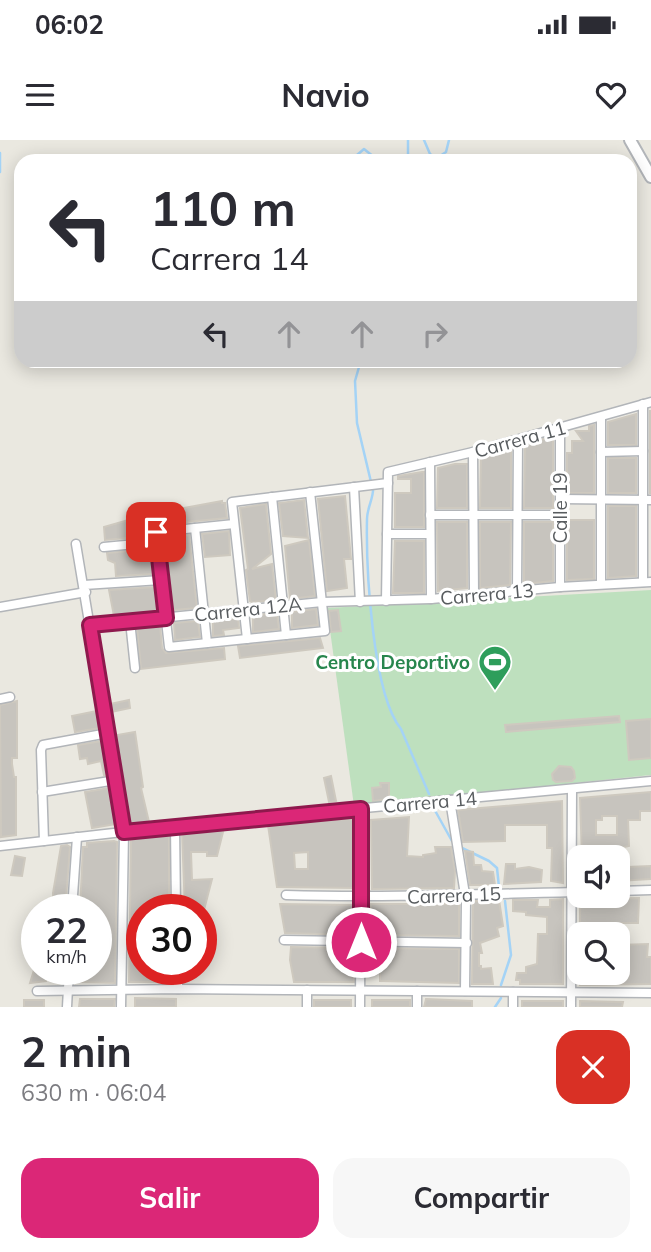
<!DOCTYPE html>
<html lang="es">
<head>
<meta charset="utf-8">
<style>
	body { margin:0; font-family:Mulish,sans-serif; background:#f7f7f7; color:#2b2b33; height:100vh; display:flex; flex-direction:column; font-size:26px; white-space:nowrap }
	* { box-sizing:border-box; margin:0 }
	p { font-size:23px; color:#7c7c81 }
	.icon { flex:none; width:38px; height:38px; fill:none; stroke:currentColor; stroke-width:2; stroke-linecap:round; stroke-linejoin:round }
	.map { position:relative; height:867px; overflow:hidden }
	.drawer { display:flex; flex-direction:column; background:#fff; flex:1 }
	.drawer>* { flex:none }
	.hud { position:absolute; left:14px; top:14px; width:623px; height:214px; border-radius:21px; box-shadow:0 4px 18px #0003; background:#fff; color:#2b2b33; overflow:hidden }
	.controls { position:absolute; left:567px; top:705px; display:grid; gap:14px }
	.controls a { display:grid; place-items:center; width:63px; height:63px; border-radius:14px; background:#fff; box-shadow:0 4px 18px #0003; font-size:35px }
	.speed { position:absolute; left:21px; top:754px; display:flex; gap:14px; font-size:35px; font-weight:700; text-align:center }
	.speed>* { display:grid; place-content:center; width:91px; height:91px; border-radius:50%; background:#fff; box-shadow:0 4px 18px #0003; line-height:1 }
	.speed small { font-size:18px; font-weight:400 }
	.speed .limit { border:10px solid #d22; background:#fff; color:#111 }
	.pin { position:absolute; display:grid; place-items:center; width:60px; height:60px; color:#fff; margin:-30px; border-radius:14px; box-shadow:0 4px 10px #0006 }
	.me { position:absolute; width:77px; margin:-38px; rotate:0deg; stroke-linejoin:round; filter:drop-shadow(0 0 5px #0008) }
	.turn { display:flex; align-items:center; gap:24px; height:147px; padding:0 21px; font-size:32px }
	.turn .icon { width:91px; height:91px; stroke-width:2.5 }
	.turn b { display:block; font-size:49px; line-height:60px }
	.lanes { display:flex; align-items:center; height:66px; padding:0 21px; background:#0003; justify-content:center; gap:35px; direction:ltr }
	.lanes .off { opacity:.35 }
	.round { display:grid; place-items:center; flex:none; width:74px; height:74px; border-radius:21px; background:#f7f7f7 }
	.overview { display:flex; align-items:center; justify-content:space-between; height:119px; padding:0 21px }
	h1 { font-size:42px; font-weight:700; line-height:52px }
	.primary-button { display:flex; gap:14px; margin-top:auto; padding:14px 21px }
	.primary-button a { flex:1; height:80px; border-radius:21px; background:#db2777; color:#fff; font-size:28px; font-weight:700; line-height:80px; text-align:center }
	.primary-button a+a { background:#f7f7f7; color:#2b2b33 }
	.status { display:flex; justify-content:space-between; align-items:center; height:49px; padding:0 35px; background:#fff; direction:ltr }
	.status svg { height:19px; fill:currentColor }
	header { display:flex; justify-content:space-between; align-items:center; height:91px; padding:0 21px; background:#fff; font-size:32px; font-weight:700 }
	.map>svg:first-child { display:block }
	.green { fill:#bee0be }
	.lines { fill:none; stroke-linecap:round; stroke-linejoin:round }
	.stream { stroke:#a4d3f6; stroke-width:2.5 }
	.building { fill:#c7c4be; stroke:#cec9bf; stroke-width:2; fill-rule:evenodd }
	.minor-casing { stroke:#b2b5b9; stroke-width:11 }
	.tertiary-casing { stroke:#b2b5b9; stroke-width:14 }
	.minor { stroke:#fff; stroke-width:8 }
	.tertiary { stroke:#fff; stroke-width:10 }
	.route-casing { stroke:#8e194d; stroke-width:18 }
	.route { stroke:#db2777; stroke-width:12 }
	.labels { text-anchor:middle; stroke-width:6; stroke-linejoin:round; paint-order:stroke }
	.street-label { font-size:19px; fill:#585c5f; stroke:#fff }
	.leisure-label { font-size:19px; font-weight:bold; fill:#27864d; stroke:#fff; text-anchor:end }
</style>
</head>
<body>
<div class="status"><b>06:02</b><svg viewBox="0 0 49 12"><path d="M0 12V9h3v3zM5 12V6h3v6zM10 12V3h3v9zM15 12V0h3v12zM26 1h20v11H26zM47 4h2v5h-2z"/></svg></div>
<header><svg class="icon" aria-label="menu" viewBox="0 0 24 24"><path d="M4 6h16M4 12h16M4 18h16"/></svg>Navio<svg class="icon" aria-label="heart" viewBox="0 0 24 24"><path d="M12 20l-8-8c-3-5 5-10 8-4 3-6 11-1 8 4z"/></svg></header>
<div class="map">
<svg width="651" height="867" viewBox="0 0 651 867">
	<rect width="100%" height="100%" fill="#eae8e0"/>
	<path class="green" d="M651,450V635L354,666L327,468Z"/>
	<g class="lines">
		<g class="stream">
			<path d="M424,0L430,14L437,18L446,12L449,0"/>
			<path d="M0,13V32"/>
			<path d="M350,21L364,9L379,21"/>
			<path d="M408,21V0"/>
			<path d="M361,220L355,241L357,283L371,342"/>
			<path d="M373,348C374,357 367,368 367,379C366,426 372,554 401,589L429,654"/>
			<path d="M433,667L452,701"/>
			<path d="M460,707L489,721L497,728L499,747"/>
			<path d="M501,845L511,815L505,761"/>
			<path d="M495,867L501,858"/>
		</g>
	</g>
	<g class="building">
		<rect x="650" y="271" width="1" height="82"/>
		<path d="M636,274V305H608V282Z"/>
		<path d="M594,285V353H567V313H572V301H583L576,291H589V286Z"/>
		<path d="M550,297H553V368H524L525,307L526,304Z"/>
		<path d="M511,310V368H480L481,318Z"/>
		<rect x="608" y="318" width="28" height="35"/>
		<path d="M455,324H467V368H437L438,328Z"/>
		<path d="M422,332H424V387H395V353H411V339H398V336Z"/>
		<path d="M345,356L351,419H344L347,448L327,451L318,359Z"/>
		<path d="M304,360L308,398L283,396L279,363Z"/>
		<path d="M222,361V363H225L227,378L155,385L150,389V396L105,400L104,387L146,375Z"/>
		<path d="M266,364L271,414L252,429L272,424L276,460L252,462L250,461L246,430L248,429L240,368Z"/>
		<path d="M608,366H636V436L608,438Z"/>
		<path d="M567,380H594V439L567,440Z"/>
		<path d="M437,382H467V448L438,451Z"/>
		<path d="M480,382H511L510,445L480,448Z"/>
		<path d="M524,382H553V441L524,444Z"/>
		<path d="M229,391L230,415L205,417L202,394Z"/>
		<path d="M189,395L197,468L173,470L163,398Z"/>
		<path d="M309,400L315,456L290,459L285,406Z"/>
		<path d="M395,401H424V453H393Z"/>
		<path d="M151,409L154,434L116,436L115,423L108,420L107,413Z"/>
		<path d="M156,447L158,472L114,476L109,450Z"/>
		<path d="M316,469L318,485L292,488V472Z"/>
		<path d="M338,470L341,491L331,492L329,471Z"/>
		<path d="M277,473L279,489L253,492V475Z"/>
		<path d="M238,477L239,488L223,490L224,495L213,496V479Z"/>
		<path d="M198,481L200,497L175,500L174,483Z"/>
		<path d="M160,485L162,508L166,513L224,508L225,519L141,529L137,487Z"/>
		<path d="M320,498L323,508L240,518L238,506Z"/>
		<path d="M129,560L130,568L111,572L110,564Z"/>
		<path d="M17,561V618H12V624L14,637H16V695L1,697L0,565Z"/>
		<path d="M97,571L100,588L75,592L72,576Z"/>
		<path d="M619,576L620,582L506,592L505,585Z"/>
		<path d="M651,579V618L629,620L626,581Z"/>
		<path d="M135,592L143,647L141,648L149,682L130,685L115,599L117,598V595Z"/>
		<path d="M102,601L108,635H104L101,621L88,624L87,618L80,619L78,605Z"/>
		<path d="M559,626L571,627L574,631L575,638L572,641L556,642L553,640L552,634Z"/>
		<path d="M331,636L336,661L329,662L324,638Z"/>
		<path d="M380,643H389V659L373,661L372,648L381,647Z"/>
		<path d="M110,648L116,684L92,688L85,652Z"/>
		<path d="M651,652V671H640V680H628L629,706L624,707V726L627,727L651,726V739L618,741L616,709L600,711L599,718H582L580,658ZM602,676H617V695H596V680H602Z"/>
		<path d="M562,661L563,743L551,741L552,708H547V685H505V701L463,702L458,670Z"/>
		<path d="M409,677L407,716L423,717V715L436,713L435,707H451L455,731L454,748L372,749L371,680Z"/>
		<path d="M347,679L354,680V748L277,747L268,685ZM308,712V729H295L294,713Z"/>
		<path d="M224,688L217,716H207V712H191L192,740L212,739L204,770H185L182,692Z"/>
		<path d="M169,694V770H142V830L168,831L169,836H171V842H129L131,698Z"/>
		<path d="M114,701L117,702L115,843L77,842L78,830H96L97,816L98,774H96V770H80L83,707H87V703Z"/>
		<path d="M67,705L70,707L65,770H54L53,753L61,706Z"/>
		<path d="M465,711L473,712L474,725H481L482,731L493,732L495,745H470Z"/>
		<path d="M15,716L25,718L22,736L11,735Z"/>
		<path d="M506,724H515V729L529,727L542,730L541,742L504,744Z"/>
		<path d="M639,758L638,783H608L601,785V794H580V759Z"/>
		<path d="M563,759V844H520V840H516L517,833H526V827L537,824L538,794H547V777L526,775V772L513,771V760H538L537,767H550V760Z"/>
		<path d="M499,760L503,786L497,788L499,796L480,803L482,813H479V826H481V829L491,828L493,844H472L473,761Z"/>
		<path d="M280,764L354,765V795L285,793Z"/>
		<path d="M371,764H459V796L371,795Z"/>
		<path d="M648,804L647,817H651V844L580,845V833H618V805Z"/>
		<path d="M291,807L354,808V842H294L290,820Z"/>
		<path d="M371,808L459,809V843L380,841V825H370Z"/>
		<path d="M34,830H47L46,841L30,843Z"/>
		<path d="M135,858L176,859V867H135Z"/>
		<path d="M80,859H115L114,867H79Z"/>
		<path d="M426,859L472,861V867H424Z"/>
		<rect x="24" y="860" width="20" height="7"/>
		<rect x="314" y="860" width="37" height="7"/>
		<rect x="372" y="860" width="38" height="7"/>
		<rect x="522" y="861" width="41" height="6"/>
		<path d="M580,861L623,862L622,867H580Z"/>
	</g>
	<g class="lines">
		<defs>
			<g id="minor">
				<path d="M643,264V442"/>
				<path d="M473,312L474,456"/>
				<path d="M601,312L643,311"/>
				<path d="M430,322L431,459"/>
				<path d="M354,347L360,462"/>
				<path d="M272,357L286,495"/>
				<path d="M561,359L651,360"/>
				<path d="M430,375H560"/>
				<path d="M234,384L156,392L169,507L325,491L310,352"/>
				<path d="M195,388L207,503"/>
				<path d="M387,394H430"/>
				<path d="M76,404L124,692L121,867"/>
				<path d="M104,407L157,402"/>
				<path d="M601,444V277"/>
				<path d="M84,445L161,440"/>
				<path d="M560,447V289"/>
				<path d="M517,451L518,300"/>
				<path d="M386,461L388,332L473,312L651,262"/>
				<path d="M0,467L86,452"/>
				<path d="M130,481L135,528"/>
				<path d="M90,485L322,462L431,459L560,447L651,442"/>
				<path d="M247,499L232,362L388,343"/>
				<path d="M0,559L10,557"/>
				<path d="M42,652L116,640"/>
				<path d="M450,660L466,761L465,851"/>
				<path d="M175,686L176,770"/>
				<path d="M44,701L41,610L43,605L108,593"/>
				<path d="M0,706L175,686L651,641"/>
				<path d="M618,751L651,750"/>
				<path d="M286,755C384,758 481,754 579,752"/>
				<path d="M72,770L77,697"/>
				<path d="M284,800L467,803"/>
				<path d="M178,830V849"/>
				<path d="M37,851L178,849L651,853"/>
				<path d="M417,851V867"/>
				<path d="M67,867L69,830"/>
				<path d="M307,867V850"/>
				<path d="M360,867L361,669"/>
				<path d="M513,867V852"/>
				<path d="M571,867L572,649"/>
			</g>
			<path id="tertiary" d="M630,0L651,37"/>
		</defs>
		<use href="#minor" class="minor-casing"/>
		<use href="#tertiary" class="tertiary-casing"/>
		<use href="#minor" class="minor"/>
		<use href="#tertiary" class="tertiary"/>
	</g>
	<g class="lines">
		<defs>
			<path id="route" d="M156,392L166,478L90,485L124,692L361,669V802"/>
		</defs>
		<use href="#route" class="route-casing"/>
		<use href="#route" class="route"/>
	</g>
	<defs>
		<symbol id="stadium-pin" viewBox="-11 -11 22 30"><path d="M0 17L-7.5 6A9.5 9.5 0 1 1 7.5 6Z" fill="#2e9e5b" stroke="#fff"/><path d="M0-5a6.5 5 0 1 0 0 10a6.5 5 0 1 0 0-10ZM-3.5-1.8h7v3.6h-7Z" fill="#fff"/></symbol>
	</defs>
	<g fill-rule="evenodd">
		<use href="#stadium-pin" x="476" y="503" width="38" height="52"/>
	</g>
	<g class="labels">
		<g class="street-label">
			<text transform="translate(520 299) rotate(-15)" y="7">Carrera 11</text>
			<text transform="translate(560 368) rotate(-90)" y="7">Calle 19</text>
			<text transform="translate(487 454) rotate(-5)" y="7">Carrera 13</text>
			<text transform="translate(248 469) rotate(-6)" y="7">Carrera 12A</text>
			<text transform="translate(430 662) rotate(-5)" y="7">Carrera 14</text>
			<text transform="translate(454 755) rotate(-2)" y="7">Carrera 15</text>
		</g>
		<g class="leisure-label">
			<text x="470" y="529">Centro Deportivo</text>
		</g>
	</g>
</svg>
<div class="controls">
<a><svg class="icon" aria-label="sound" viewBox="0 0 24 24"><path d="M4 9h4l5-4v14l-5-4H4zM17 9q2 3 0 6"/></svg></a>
<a><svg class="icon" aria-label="search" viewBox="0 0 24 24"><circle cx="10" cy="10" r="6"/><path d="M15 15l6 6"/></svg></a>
</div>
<div class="speed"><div>22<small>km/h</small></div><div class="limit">30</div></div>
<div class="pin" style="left:156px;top:392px;background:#d93025"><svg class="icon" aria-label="arrive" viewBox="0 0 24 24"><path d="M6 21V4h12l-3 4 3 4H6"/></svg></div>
<svg class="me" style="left:361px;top:802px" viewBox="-20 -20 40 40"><circle r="17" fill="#db2777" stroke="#fff" stroke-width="3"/><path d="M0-11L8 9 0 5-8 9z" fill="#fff"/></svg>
<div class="hud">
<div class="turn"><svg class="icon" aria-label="left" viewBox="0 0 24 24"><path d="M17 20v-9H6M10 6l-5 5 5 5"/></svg><div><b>110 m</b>Carrera 14</div></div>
<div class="lanes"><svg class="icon" aria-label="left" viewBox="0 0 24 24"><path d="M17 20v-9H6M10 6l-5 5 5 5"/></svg><svg class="icon off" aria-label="ahead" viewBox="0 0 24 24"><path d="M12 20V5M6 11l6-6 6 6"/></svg><svg class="icon off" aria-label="ahead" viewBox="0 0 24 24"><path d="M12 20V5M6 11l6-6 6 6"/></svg><svg class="icon off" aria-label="right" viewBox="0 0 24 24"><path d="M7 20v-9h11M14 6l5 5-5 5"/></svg></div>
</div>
</div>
<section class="drawer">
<div class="overview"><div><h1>2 min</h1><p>630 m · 06:04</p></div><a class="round" style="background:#d93025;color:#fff"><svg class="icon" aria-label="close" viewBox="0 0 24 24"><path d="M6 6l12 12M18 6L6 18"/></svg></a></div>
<div class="primary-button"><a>Salir</a><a>Compartir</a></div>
</section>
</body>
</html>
